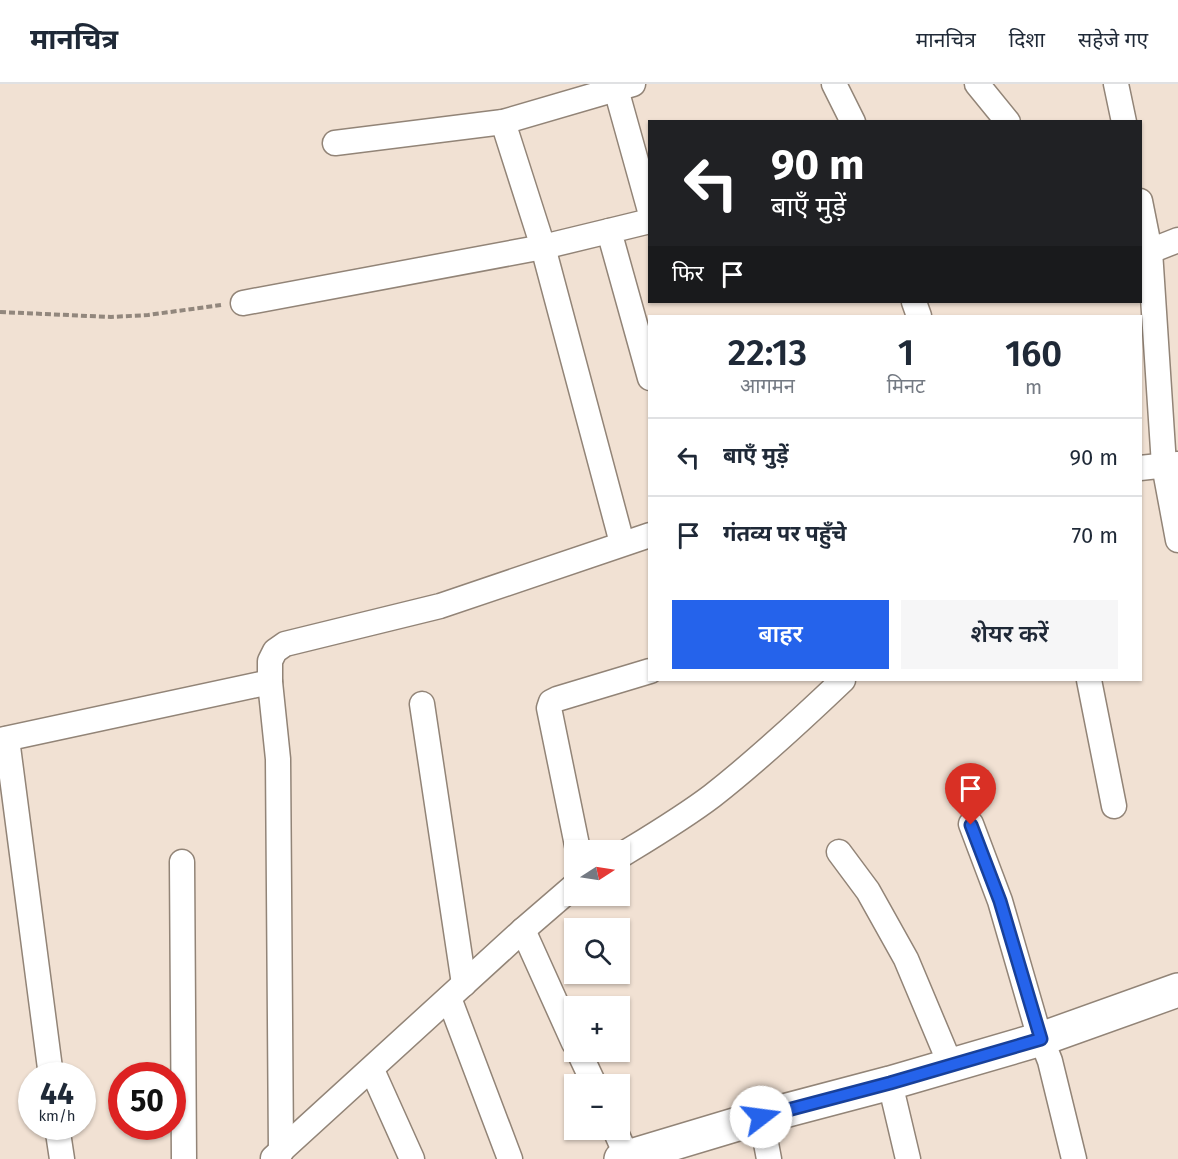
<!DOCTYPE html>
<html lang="hi">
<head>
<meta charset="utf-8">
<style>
	body { margin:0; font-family:"Fira Sans","Noto Sans Devanagari",sans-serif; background:#f6f6f7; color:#1f2937; height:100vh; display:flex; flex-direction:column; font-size:22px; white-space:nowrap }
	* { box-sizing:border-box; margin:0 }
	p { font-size:20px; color:#747a83 }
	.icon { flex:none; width:33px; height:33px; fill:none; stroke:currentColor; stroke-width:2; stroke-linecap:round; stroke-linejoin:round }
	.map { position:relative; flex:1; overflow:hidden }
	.side { position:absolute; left:648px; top:231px; width:494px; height:366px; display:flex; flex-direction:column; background:#fff; border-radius:0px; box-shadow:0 2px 4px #0004 }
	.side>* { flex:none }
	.top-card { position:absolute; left:648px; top:36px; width:494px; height:183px; border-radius:0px; box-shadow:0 2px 4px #0004; background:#202124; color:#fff; overflow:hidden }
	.needle { width:39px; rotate:78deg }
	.fabs { position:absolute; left:564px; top:756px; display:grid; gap:12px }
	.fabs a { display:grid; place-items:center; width:66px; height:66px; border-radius:0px; background:#fff; box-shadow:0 2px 4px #0004; font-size:30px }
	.speed { position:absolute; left:18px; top:978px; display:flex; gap:12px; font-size:30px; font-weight:700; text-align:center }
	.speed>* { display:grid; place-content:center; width:78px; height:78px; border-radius:50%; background:#fff; box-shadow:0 2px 4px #0004; line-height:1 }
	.speed small { font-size:15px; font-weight:400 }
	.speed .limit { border:9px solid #d22; background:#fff; color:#111 }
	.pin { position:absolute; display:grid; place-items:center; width:51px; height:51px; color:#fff; margin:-62px -26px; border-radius:50% 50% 50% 0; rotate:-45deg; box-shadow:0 0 6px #0007 }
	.pin .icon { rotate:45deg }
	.me { position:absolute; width:66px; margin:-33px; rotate:75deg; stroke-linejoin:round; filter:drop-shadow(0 0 4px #0008) }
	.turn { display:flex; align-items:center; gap:21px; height:126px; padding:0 24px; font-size:27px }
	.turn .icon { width:78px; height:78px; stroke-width:2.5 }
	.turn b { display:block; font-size:42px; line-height:51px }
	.then { display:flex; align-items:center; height:57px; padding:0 24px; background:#0003; gap:12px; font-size:22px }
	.eta { display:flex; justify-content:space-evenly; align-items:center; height:102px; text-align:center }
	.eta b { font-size:36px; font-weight:600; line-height:42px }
	.cta { display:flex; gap:12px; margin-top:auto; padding:12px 24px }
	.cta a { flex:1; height:69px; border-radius:0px; background:#2563eb; color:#fff; font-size:24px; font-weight:600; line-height:69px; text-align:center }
	.cta a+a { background:#f6f6f7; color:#1f2937 }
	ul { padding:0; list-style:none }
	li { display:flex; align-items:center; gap:18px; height:78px; padding:0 24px; border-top:2px solid #e0e1e3 }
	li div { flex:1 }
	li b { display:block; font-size:22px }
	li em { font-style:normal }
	header { display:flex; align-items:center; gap:36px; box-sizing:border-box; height:84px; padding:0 30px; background:#fff; border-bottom:2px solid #e0e1e3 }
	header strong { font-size:28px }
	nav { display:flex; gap:33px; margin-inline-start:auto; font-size:21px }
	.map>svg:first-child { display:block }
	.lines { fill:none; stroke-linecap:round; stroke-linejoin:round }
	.minor-casing { stroke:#928477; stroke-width:27 }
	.secondary-casing { stroke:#928477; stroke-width:36 }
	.path { stroke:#92877d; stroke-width:4; stroke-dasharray:6 3; stroke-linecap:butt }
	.minor { stroke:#fff; stroke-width:24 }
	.secondary { stroke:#fff; stroke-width:33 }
	.route-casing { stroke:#184099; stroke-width:15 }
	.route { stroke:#2563eb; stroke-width:10 }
</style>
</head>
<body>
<header>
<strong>मानचित्र</strong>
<nav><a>मानचित्र</a><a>दिशा</a><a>सहेजे गए</a></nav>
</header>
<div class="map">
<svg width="1178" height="1075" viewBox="0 0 1178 1075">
	<rect width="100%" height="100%" fill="#f1e1d3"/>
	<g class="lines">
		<defs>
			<g id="minor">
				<path d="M834,0L853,38"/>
				<path d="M977,0L1008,38"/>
				<path d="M1116,0L1124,38"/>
				<path d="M616,5L650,127"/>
				<path d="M503,38L543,163L622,459"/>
				<path d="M335,59L503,38L633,0"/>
				<path d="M1140,117L1150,167L1164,381L1178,456"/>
				<path d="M650,137L609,147L650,294"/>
				<path d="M1140,171L1178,156"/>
				<path d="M914,218L919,232"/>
				<path d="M243,219L543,163L609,147"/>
				<path d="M1140,384L1178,380"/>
				<path d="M1089,596L1114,722"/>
				<path d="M422,620L464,900"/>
				<path d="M7,655L51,992"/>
				<path d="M0,656L270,598"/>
				<path d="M971,740L1000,817L1036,941L1050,977L1074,1075"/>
				<path d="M578,766L549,624L551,618L557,615L650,587"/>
				<path d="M839,768L868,807L906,875L951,982"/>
				<path d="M620,772C651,753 683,734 712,712C758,676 801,636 843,596"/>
				<path d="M182,778L184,1075"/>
				<path d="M523,846L574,959"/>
				<path d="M449,914L510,1075"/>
				<path d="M579,968L594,1000"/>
				<path d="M372,986L412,1075"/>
				<path d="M890,999L908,1075"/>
				<path d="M761,1033L769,1075"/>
				<path d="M57,1042L62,1075"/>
				<path d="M615,1046L627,1073"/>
				<path d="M281,1068L278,675L270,598V577L275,567L285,560L440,522L650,451"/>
				<path d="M273,1074L523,846L574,802"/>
			</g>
			<path id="secondary" d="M621,1075L761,1033L890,999L1041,955L1178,906"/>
		</defs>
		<use href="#minor" class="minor-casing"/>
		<use href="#secondary" class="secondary-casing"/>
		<path class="path" d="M0,228L111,233L148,231L221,221"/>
		<use href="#minor" class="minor"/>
		<use href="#secondary" class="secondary"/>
	</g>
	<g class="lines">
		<defs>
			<path id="route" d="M761,1033L890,999L1041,955L1000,817L971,741"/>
		</defs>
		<use href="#route" class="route-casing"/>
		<use href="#route" class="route"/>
	</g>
</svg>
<div class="fabs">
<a><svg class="needle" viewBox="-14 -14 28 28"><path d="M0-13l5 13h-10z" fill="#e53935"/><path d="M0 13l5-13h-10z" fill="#747a83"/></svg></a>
<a><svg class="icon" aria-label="search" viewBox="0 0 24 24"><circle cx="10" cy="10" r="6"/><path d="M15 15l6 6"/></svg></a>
<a>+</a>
<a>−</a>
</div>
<div class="speed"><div>44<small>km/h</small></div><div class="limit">50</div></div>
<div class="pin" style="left:971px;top:741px;background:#d93025"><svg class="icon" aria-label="arrive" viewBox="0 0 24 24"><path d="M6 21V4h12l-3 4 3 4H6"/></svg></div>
<svg class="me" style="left:761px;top:1033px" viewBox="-20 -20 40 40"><circle r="19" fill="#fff"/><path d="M0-13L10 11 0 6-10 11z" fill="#2563eb"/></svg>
<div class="top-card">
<div class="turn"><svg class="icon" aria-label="left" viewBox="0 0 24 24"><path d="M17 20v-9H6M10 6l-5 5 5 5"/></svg><div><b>90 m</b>बाएँ मुड़ें</div></div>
<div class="then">फिर<svg class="icon" aria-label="arrive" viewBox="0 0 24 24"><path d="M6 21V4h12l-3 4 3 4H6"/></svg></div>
</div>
<section class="side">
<div class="eta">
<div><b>22:13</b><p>आगमन</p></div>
<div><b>1</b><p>मिनट</p></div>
<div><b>160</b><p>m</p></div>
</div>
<ul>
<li><svg class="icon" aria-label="left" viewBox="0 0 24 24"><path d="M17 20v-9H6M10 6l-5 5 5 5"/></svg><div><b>बाएँ मुड़ें</b></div><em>90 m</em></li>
<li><svg class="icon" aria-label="arrive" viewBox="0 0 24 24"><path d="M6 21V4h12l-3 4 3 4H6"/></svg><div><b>गंतव्य पर पहुँचे</b></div><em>70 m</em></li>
</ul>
<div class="cta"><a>बाहर</a><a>शेयर करें</a></div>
</section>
</div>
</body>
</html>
